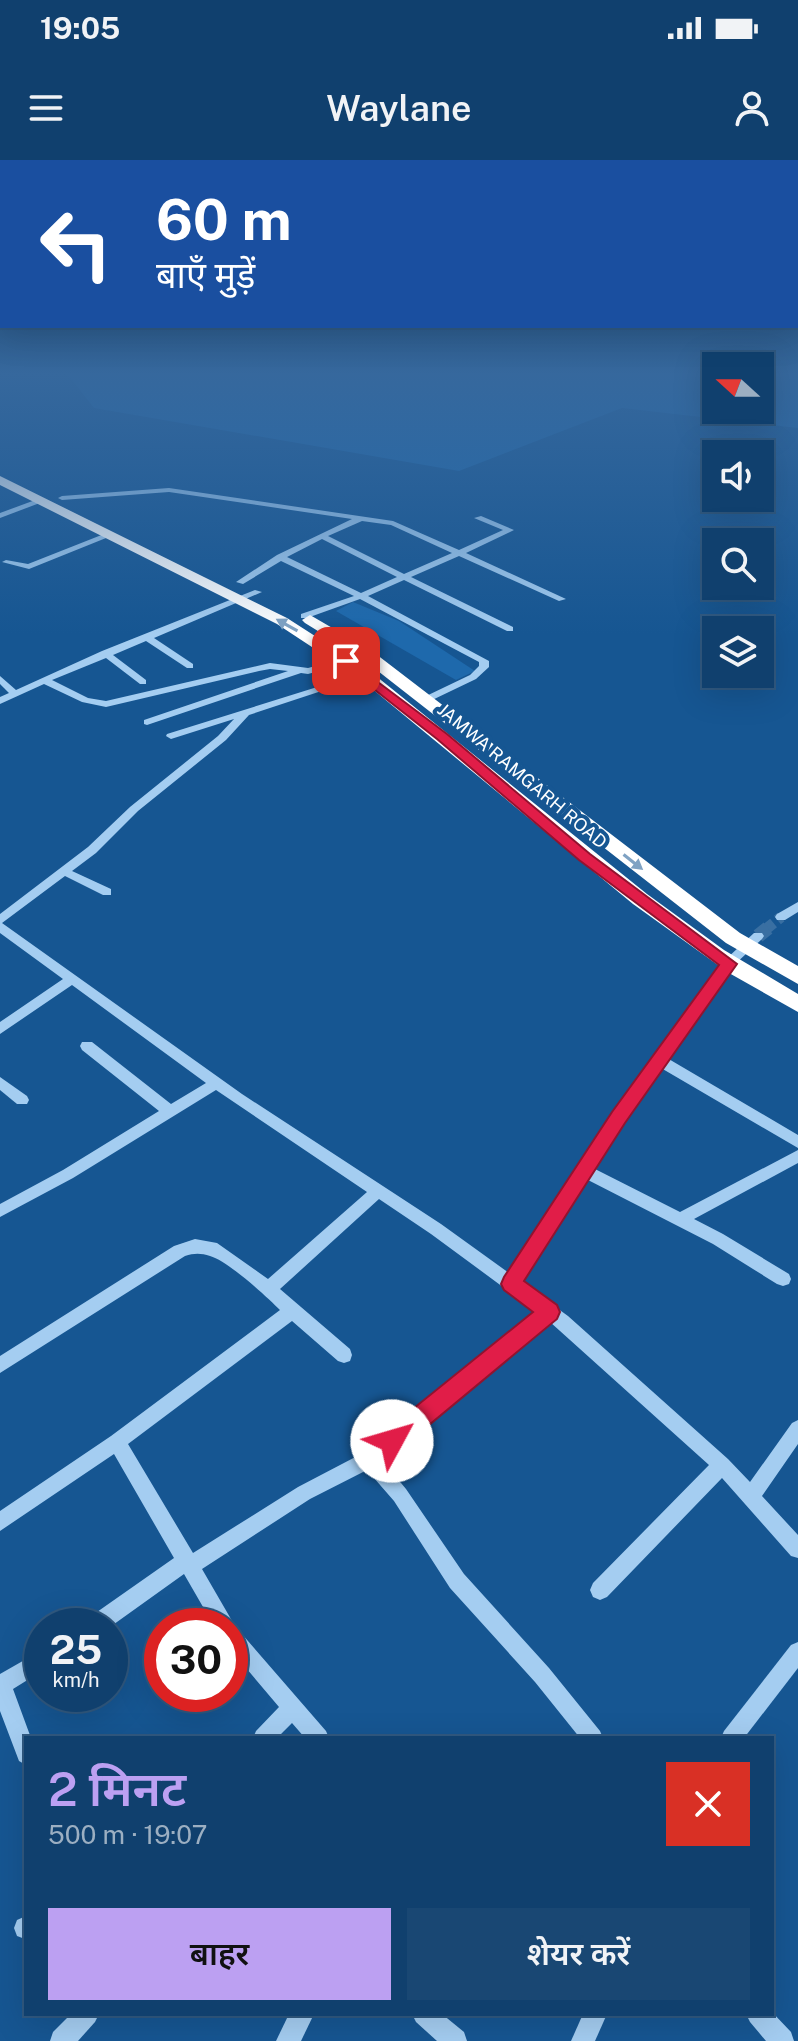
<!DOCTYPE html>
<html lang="hi">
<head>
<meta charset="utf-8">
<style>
	body { margin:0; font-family:"Public Sans","Noto Sans Devanagari",sans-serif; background:#194773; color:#f1f3f6; height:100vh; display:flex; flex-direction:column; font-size:30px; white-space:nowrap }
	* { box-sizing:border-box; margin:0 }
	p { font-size:26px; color:#9cafc2 }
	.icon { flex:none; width:44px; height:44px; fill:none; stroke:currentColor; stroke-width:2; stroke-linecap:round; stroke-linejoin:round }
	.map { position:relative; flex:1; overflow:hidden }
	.panel { position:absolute; left:24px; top:1576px; width:750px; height:280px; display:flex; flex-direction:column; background:#10406e; border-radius:0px; box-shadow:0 8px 32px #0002,0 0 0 2px #305981 }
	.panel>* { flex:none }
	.guide { position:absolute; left:0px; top:0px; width:798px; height:168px; box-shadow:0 8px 32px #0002,0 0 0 2px #305981; background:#1a4fa0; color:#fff; overflow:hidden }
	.needle { width:52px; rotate:291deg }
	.controls { position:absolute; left:702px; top:192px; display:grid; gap:16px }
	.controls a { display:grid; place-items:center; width:72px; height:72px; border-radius:0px; background:#10406e; box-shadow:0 8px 32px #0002,0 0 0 2px #305981; font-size:40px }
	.speed { position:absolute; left:24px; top:1448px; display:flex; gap:16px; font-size:40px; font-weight:700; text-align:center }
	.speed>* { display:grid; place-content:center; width:104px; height:104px; border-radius:50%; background:#10406e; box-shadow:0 8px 32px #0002,0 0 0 2px #305981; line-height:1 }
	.speed small { font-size:20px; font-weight:400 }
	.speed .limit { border:12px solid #d22; background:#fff; color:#111 }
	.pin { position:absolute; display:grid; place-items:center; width:68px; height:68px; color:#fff; margin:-34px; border-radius:16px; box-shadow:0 4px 12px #0006 }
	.me { position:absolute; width:88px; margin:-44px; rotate:51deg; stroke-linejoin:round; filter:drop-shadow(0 0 6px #0008) }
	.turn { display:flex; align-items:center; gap:28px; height:168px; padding:0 24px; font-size:36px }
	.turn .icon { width:104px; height:104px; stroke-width:2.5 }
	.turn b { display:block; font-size:56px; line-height:68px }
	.round { display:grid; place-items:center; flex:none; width:84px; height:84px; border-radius:0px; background:#194773 }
	.head { display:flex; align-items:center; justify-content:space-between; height:136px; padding:0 24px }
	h1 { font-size:48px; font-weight:600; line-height:60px; color:#bca0f2 }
	.cta { display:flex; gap:16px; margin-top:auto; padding:16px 24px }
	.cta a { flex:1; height:92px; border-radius:0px; background:#bca0f2; color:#111; font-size:32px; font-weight:600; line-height:92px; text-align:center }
	.cta a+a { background:#194773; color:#f1f3f6 }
	.status { display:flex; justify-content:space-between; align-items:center; height:56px; padding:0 40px; background:#10406e; direction:ltr }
	.status svg { height:22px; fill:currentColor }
	header { display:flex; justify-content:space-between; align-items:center; height:104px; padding:0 24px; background:#10406e; font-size:36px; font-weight:600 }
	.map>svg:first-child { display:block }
	.green { fill:#1e69ac }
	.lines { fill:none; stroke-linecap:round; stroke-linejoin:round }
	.minor-tunnel-far1 { stroke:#396fa2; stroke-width:11; stroke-dasharray:11 5; stroke-linecap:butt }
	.minor-tunnel { stroke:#396fa2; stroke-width:14; stroke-dasharray:14 7; stroke-linecap:butt }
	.minor { fill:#a4cdf1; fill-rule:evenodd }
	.highway { fill:#fff; fill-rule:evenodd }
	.oneway { fill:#7fa2c3 }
	.route { fill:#e11d48; stroke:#92132f; stroke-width:2 }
	.labels { text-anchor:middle; stroke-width:8; stroke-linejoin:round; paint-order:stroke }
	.far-street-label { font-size:18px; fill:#fff; stroke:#165692 }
</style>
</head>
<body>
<div class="status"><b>19:05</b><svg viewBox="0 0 49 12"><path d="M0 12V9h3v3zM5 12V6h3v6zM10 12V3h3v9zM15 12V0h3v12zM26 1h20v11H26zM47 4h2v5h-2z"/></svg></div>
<header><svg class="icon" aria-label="menu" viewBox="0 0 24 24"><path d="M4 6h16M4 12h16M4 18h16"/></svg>Waylane<svg class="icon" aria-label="person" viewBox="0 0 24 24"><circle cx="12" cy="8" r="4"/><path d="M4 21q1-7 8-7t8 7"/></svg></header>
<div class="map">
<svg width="798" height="1881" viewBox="0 0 798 1881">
	<rect width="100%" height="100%" fill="#165692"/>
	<g class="green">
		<path d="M65,211H716V250H760V211H798V268L622,248L459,311L94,248Z"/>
		<path d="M353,442L399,461L475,511L456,520L336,451Z"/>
	</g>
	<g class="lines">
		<path class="minor-tunnel-far1" d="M765,770L781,757"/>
		<path class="minor-tunnel" d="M758,776L768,768"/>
		<g class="minor">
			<path d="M169,328L393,361L459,390L503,370L474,358L481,356L514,370L466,393L566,439L559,441L459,396L411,417L513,467V471H507L404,420L368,436L489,501V507L476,519L428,542H422V538L470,515L479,506V502L360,439L307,458H301V454L354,436L281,401L243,424L236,422L277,395L352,359L169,332L62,340L58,338L62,336ZM362,361L391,365L452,393L404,414L328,376ZM322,379L397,417L361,433L287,397Z"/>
			<path d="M38,339L45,341L0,358V353Z"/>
			<path d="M104,374L111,376L29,409L2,402L6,400L28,404Z"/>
			<path d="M255,430L262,432L154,478L193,504V508H187L146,481L113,495L146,520V524H140L106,498L52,520L88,538L106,541L270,503L308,508L346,498L351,501L349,503L308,514L301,513L147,565L144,564V560L288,511L270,509L259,511L106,547L82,542L44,524L0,544V537L9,533L0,524V516L16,530L102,491Z"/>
			<path d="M362,513L370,515L249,555L226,580L138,651L96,693L72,711L111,729V735H103L65,716L2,763L242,934L441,1064L509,1113L654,896L724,801L754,773H762L764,776L762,779L732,807L667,898L798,975V988L661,908L595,1009L680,1052L798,990V1003L694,1059L723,1074L789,1114L791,1119L789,1124L783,1126L777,1124L713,1084L588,1020L521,1122L568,1156L728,1299L750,1322L792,1263L798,1260V1284L762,1336L798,1375V1398L791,1396L722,1318L607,1437L600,1440L593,1437L590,1430L593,1423L709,1305L550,1162L382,1300L406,1329L464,1414L549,1508L600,1571L603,1578H580L535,1522L450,1428L394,1341L367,1310L310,1339L202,1409L235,1466L326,1571L329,1578H305L292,1563L277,1578H253L256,1571L279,1547L230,1489V1466H214L184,1414L110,1467L84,1466L87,1459L174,1398L114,1294L0,1371V1351L111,1276L280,1150C266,1136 228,1101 210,1096C201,1093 194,1093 185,1096L0,1213V1196L174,1086L195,1079L217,1083L268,1119L367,1032L216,930L73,1018L0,1057V1044L63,1010L159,951L82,890L80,886L82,882H92L171,944L206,923L72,825L0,874V862L63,819L0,773V754L88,687L130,647L218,576L234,559L171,579L166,576L167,574ZM379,1039L431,1074L537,1152L363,1293L298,1327L193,1393L128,1284L292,1161L338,1201L344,1203L350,1201L352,1195L350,1189L280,1129Z"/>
			<path d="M798,742V752L785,760H777L775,757L777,754Z"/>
			<path d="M0,917L27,936L29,940L27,944H17L0,930Z"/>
			<path d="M798,1482V1508L744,1578H721L724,1571L791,1485Z"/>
			<path d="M42,1490V1511L13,1529L31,1578H26V1605L19,1601L0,1551V1514Z"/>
			<path d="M26,1756V1779H25L17,1776L14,1768L17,1760Z"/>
			<path d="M772,1852L791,1872L794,1881H766L750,1862L746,1854H772Z"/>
			<path d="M71,1854H99L95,1862L78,1881H50L53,1872Z"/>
			<path d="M289,1854H314L301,1881H276Z"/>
			<path d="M412,1854H442L464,1872L467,1881H437L416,1862Z"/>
			<path d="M583,1854H607L595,1881H571Z"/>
		</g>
		<g class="highway">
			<path d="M0,316L287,458L371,512L647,734L724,790L798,834V852L729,813L633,744L359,518L277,464L0,325Z"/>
			<path d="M310,455L372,491L740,773L798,806V824L726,783L360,497L305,463L302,460Z"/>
		</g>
	</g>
	<defs><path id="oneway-solid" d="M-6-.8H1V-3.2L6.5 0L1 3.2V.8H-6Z" transform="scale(2)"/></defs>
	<g class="oneway">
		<use href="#oneway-solid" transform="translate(287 465) rotate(-151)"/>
		<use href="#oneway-solid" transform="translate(633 702) rotate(38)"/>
	</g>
	<linearGradient id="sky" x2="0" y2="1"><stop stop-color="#0c2f50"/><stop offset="0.45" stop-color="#36689d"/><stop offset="1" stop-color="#36689d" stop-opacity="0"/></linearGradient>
	<rect width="798" height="474" fill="url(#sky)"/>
	<path class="route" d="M346,498L447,574L590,694L737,804L625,963L524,1121L557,1145L560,1152L557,1159L400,1289L392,1292L383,1289L380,1281L383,1273L533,1152L504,1130L501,1124L504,1117L612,952L719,805L579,700L437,579L342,504V499Z"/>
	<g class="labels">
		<g class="far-street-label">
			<text transform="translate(522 616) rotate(40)" y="6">JAMWA RAMGARH ROAD</text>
		</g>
	</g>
</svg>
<div class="controls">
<a><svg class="needle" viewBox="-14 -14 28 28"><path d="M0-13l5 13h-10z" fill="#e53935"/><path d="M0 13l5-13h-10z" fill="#9cafc2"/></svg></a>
<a><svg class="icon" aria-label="sound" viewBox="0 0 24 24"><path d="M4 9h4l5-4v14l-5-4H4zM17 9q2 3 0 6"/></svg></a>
<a><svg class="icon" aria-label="search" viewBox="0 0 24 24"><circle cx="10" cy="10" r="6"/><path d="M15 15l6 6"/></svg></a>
<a><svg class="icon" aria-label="layers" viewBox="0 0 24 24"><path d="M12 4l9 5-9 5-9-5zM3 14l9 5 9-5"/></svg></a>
</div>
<div class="speed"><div>25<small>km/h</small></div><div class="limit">30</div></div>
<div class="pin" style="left:346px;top:501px;background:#d93025"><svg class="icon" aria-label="arrive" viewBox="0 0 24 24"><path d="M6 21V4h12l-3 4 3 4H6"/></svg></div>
<svg class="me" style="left:392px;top:1281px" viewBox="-20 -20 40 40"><circle r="19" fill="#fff"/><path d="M0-13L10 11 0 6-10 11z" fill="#e11d48"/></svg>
<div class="guide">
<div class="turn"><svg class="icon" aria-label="left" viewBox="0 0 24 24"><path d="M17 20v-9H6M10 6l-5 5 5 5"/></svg><div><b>60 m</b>बाएँ मुड़ें</div></div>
</div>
<section class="panel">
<div class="head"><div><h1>2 मिनट</h1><p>500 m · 19:07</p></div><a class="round" style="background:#d93025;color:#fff"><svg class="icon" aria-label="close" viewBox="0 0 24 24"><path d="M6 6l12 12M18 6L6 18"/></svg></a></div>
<div class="cta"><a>बाहर</a><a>शेयर करें</a></div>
</section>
</div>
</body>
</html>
